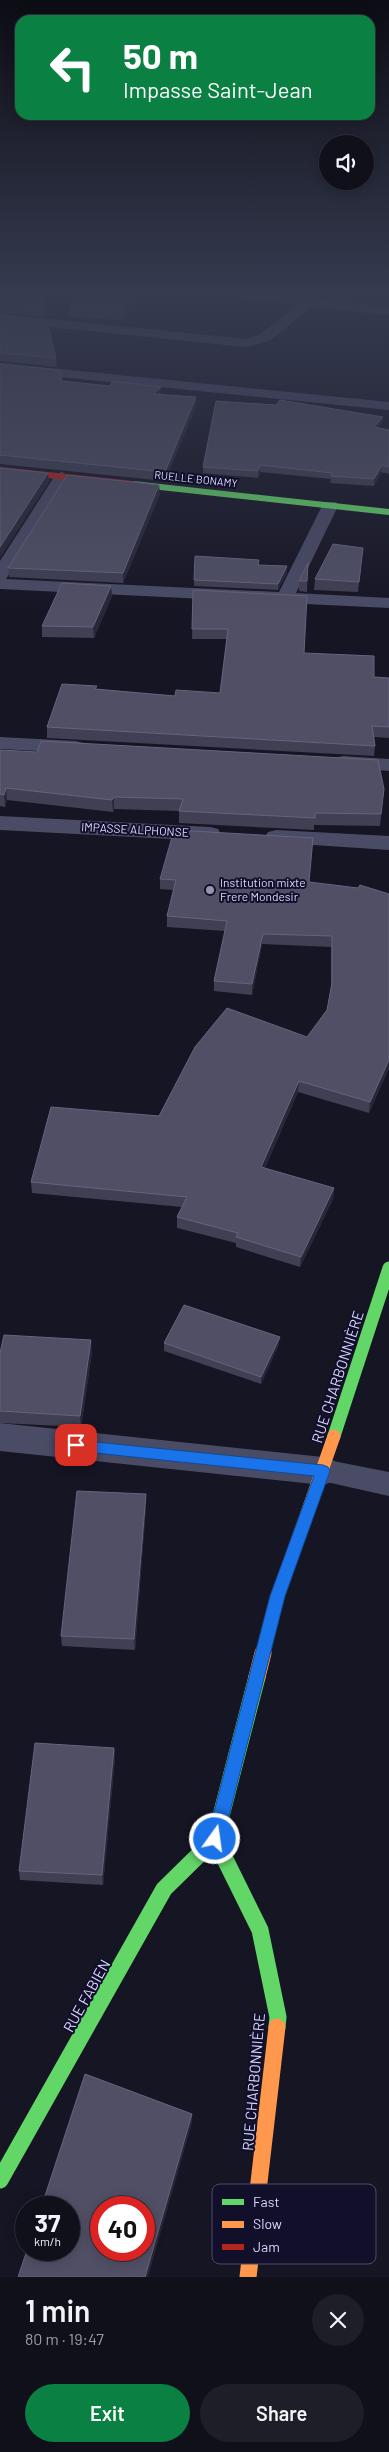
<!DOCTYPE html>
<html lang="en">
<head>
<meta charset="utf-8">
<style>
	body { margin:0; font-family:Barlow,sans-serif; background:#1e1e28; color:#f1f3f6; height:100vh; display:flex; flex-direction:column; font-size:19px; white-space:nowrap }
	* { box-sizing:border-box; margin:0 }
	p { font-size:16px; color:#9c9da3 }
	.icon { flex:none; width:28px; height:28px; fill:none; stroke:currentColor; stroke-width:2; stroke-linecap:round; stroke-linejoin:round }
	.map { position:relative; height:2277px; overflow:hidden }
	.side { display:flex; flex-direction:column; background:#10101b; flex:1 }
	.side>* { flex:none }
	.top-card { position:absolute; left:15px; top:15px; width:360px; height:105px; border-radius:15px; box-shadow:0 2px 12px #0003,0 0 0 1px #30303a; background:#0b8043; color:#fff; overflow:hidden }
	.buttons { position:absolute; left:319px; top:135px; display:grid; gap:10px }
	.buttons a { display:grid; place-items:center; width:55px; height:55px; border-radius:50%; background:#10101b; box-shadow:0 2px 12px #0003,0 0 0 1px #30303a; font-size:25px }
	.speed { position:absolute; left:15px; top:2196px; display:flex; gap:10px; font-size:25px; font-weight:700; text-align:center }
	.speed>* { display:grid; place-content:center; width:65px; height:65px; border-radius:50%; background:#10101b; box-shadow:0 2px 12px #0003,0 0 0 1px #30303a; line-height:1 }
	.speed small { font-size:12px; font-weight:400 }
	.speed .limit { border:8px solid #d22; background:#fff; color:#111 }
	.pin { position:absolute; display:grid; place-items:center; width:42px; height:42px; color:#fff; margin:-21px; border-radius:10px; box-shadow:0 2px 8px #0006 }
	.me { position:absolute; width:55px; margin:-28px; rotate:14deg; stroke-linejoin:round; filter:drop-shadow(0 0 4px #0008) }
	.turn { display:flex; align-items:center; gap:18px; height:105px; padding:0 25px; font-size:22px }
	.turn .icon { width:65px; height:65px; stroke-width:2.5 }
	.turn b { display:block; font-size:35px; line-height:42px }
	.round { display:grid; place-items:center; flex:none; width:52px; height:52px; border-radius:26px; background:#1e1e28 }
	.overview { display:flex; align-items:center; justify-content:space-between; height:85px; padding:0 25px }
	h1 { font-size:30px; font-weight:600; line-height:38px }
	.button { display:flex; gap:10px; margin-top:auto; padding:10px 25px }
	.button a { flex:1; height:58px; border-radius:30px; background:#0b8043; color:#fff; font-size:20px; font-weight:600; line-height:58px; text-align:center }
	.button a+a { background:#1e1e28; color:#f1f3f6 }
	.map>svg:first-child { display:block }
	.lines { fill:none; stroke-linecap:round; stroke-linejoin:round }
	.lane { fill:#4a4b65; fill-rule:evenodd }
	.street { fill:#4a4b65; fill-rule:evenodd }
	.fast-far2 { stroke:#63d668; stroke-width:6 }
	.fast-far1 { stroke:#63d668; stroke-width:13 }
	.fast { stroke:#63d668; stroke-width:17 }
	.slow-far1 { stroke:#ff974d; stroke-width:13 }
	.slow { stroke:#ff974d; stroke-width:17 }
	.jam { stroke:#b3261e; stroke-width:6 }
	.wall { fill:#403f53 }
	.shaded-wall { fill:#282738 }
	.building { fill:#504f65; stroke:#66647e; fill-rule:evenodd }
	.route { fill:#1a73e8; stroke:#114b97 }
	.poi-dot { fill:#9594b2; stroke:#110f2a; stroke-width:2 }
	.labels { text-anchor:middle; stroke-width:4; stroke-linejoin:round; paint-order:stroke }
	.far-street-label { font-size:11px; fill:#d9d8ff; stroke:#110f2a }
	.street-label { font-size:12px; fill:#d9d8ff; stroke:#110f2a }
	.poi-label { font-size:12px; fill:#d9d8ff; stroke:#110f2a; text-anchor:start }
	.near-street-label { font-size:15px; fill:#d9d8ff; stroke:#110f2a }
	.key { fill:#110f2a; stroke:#4d4b6a; stroke-width:1 }
	.key-label { font-size:14px; fill:#d9d8ff }
</style>
</head>
<body>
<div class="map">
<svg width="389" height="2277" viewBox="0 0 389 2277">
	<rect width="100%" height="100%" fill="#161524"/>
	<g class="lines">
		<path class="lane" d="M323,1459L389,1472V1496L313,1479L309,1471L313,1463Z"/>
		<g class="street">
			<path d="M236,294H273L389,307V315L313,306L269,341L246,347L0,322V314L246,339L259,335L299,304L242,298Z"/>
			<path d="M0,363L389,402V410L0,371Z"/>
			<path d="M62,472L70,477L6,579L279,592L324,502H336L338,506L296,593L389,598V608L0,589V561L56,474Z"/>
			<path d="M0,737L76,741L83,743L86,747L83,751L76,753L0,749Z"/>
			<path d="M343,756L389,759V771L336,766L332,762L336,758Z"/>
			<path d="M0,816L210,827L218,829L221,834L218,839L210,841L0,830Z"/>
			<path d="M276,830L389,836V850L268,842L265,837L268,832Z"/>
			<path d="M0,1423L323,1457L335,1461L340,1471L335,1481L323,1485L0,1451Z"/>
		</g>
		<path class="fast-far2" d="M133,484L389,512"/>
		<path class="fast-far1" d="M334,1436L389,1268"/>
		<g class="fast">
			<path d="M257,1677L215,1839L260,1930L278,2017L277,2027"/>
			<path d="M0,2180L164,1889L215,1839"/>
		</g>
		<path class="slow-far1" d="M263,1655L278,1596L334,1436"/>
		<g class="slow">
			<path d="M257,1677L263,1653"/>
			<path d="M248,2277L277,2027"/>
		</g>
		<path class="jam" d="M0,470L133,484"/>
	</g>
	<g class="wall">
		<path d="M0,294L44,309L45,317L0,312V313Z"/>
		<path d="M80,294H138L122,320L69,317V308Z"/>
		<path d="M0,314L56,358L57,367L0,361Z"/>
		<path d="M0,364L62,381L110,386L161,387V395L196,406L165,481L0,464Z"/>
		<path d="M383,417L382,423L378,428L389,430V474L381,472L374,486L330,483L331,479L260,472L258,478L203,473V467Z"/>
		<path d="M160,494L123,583L9,577L8,568Z"/>
		<path d="M363,548L358,592L314,590L315,579Z"/>
		<path d="M195,556L259,560V565L287,566V573L278,590L194,586Z"/>
		<path d="M308,563L307,592L299,591V581Z"/>
		<path d="M193,590L304,653L374,677L389,678V738L374,737L375,746L374,756L47,738V727L97,689L175,696L220,693L227,639H192Z"/>
		<path d="M112,596L94,638L42,637V626Z"/>
		<path d="M0,750L384,789L380,826L314,825V830L179,823V811L114,809L113,812L7,800L5,807L0,806Z"/>
		<path d="M160,879L309,882L389,1068L369,1113L298,1092L265,1168L334,1188L333,1199L300,1267L236,1247V1243L177,1228V1217L182,1207L32,1193L31,1182L159,1116L307,1037L327,1010L331,987V947L262,944L252,995L214,991V981L225,931L167,927V916L173,890L160,889Z"/>
		<path d="M164,1343L279,1344L261,1384L164,1351Z"/>
		<path d="M92,1352L81,1427L0,1423V1353Z"/>
		<path d="M146,1494V1506L135,1650L62,1646L61,1636Z"/>
		<path d="M114,1748L115,1758L103,1885L20,1880L19,1871Z"/>
	</g>
	<g class="shaded-wall">
		<path d="M132,294H138L122,320V311Z"/>
		<path d="M161,387V395L154,394Z"/>
		<path d="M196,397V406L165,481V472Z"/>
		<path d="M383,417L382,423L373,434L374,427Z"/>
		<path d="M260,465V472L258,478V471Z"/>
		<path d="M382,465L381,472L374,486V479Z"/>
		<path d="M48,473L49,482L0,558V547Z"/>
		<path d="M159,485L160,494L123,583V573Z"/>
		<path d="M287,566V573L278,590V584Z"/>
		<path d="M111,586L112,596L94,638L93,627Z"/>
		<path d="M6,788L7,800L5,807L4,795Z"/>
		<path d="M114,797V809L113,812L112,800Z"/>
		<path d="M263,934L262,944L252,995V984Z"/>
		<path d="M389,1060V1068L369,1113L370,1102Z"/>
		<path d="M299,1081L298,1092L261,1177V1167Z"/>
		<path d="M334,1188L333,1199L300,1267L301,1257Z"/>
		<path d="M280,1337L279,1344L261,1384V1377Z"/>
		<path d="M91,1340L92,1352L81,1427L80,1416Z"/>
		<path d="M146,1494V1506L135,1650L134,1639Z"/>
		<path d="M114,1748L115,1758L103,1885L102,1875Z"/>
		<path d="M192,2114V2123L148,2277H145Z"/>
	</g>
	<g class="building">
		<path d="M0,294H41L44,309L0,304Z"/>
		<path d="M80,294H132L122,311L69,308Z"/>
		<path d="M0,314L47,321L56,358L0,353Z"/>
		<path d="M0,364L59,370L62,381L110,386L113,381L161,387L154,394L196,397L165,472L0,455Z"/>
		<path d="M280,400L383,417L374,427L389,430V467L382,465L374,479L331,476L332,473L260,465L258,471L203,467L216,401L276,405Z"/>
		<path d="M0,468L48,473L0,547Z"/>
		<path d="M67,475L159,485L123,573L8,568Z"/>
		<path d="M333,544L363,548L359,582L315,579Z"/>
		<path d="M195,556L259,560L258,565L287,566L278,584L194,580Z"/>
		<path d="M308,563L307,581H299Z"/>
		<path d="M62,583L111,586L93,627L42,626Z"/>
		<path d="M193,590L307,596L304,653L374,656V677L389,678V727L372,726L375,746L47,727L62,684L97,686L95,689L175,696L176,690L220,693L228,629H192Z"/>
		<path d="M41,741L378,760L384,789L381,814L315,813V818L179,811L183,799L114,797L112,800L6,788L4,795L0,794V750L37,752Z"/>
		<path d="M174,830L313,838L309,882L358,888L360,885L389,894V1060L370,1102L299,1081L261,1167L334,1188L301,1257L236,1237L238,1233L177,1217L187,1197L31,1182L51,1107L159,1116L195,1047L227,1008L307,1037L327,1010L332,983V936L263,934L252,984L214,981L227,921L167,916L176,880L160,879Z"/>
		<path d="M184,1305L280,1337L261,1377L164,1343Z"/>
		<path d="M4,1335L91,1340L80,1416L0,1411V1353Z"/>
		<path d="M77,1491L146,1494L134,1639L61,1636Z"/>
		<path d="M35,1743L114,1748L102,1875L19,1871Z"/>
		<path d="M85,2074L192,2114L145,2277H18L27,2250H69V2208H41ZM101,2208H144V2250H101Z"/>
	</g>
	<linearGradient id="sky" x2="0" y2="1"><stop stop-color="#0c0c14"/><stop offset="0.48" stop-color="#363b50"/><stop offset="1" stop-color="#363b50" stop-opacity="0"/></linearGradient>
	<rect width="389" height="613" fill="url(#sky)"/>
	<path class="route" d="M76,1440L323,1465L328,1467L330,1471L285,1596L223,1839L221,1845L215,1847L209,1845L207,1839L270,1596L314,1476L76,1451L71,1449L69,1445L71,1441Z"/>
	<circle class="poi-dot" cx="210" cy="890" r="5"/>
	<g class="labels">
		<g class="far-street-label">
			<text transform="translate(196 479) rotate(6)" y="4">RUELLE BONAMY</text>
		</g>
		<g class="street-label">
			<text transform="translate(135 830) rotate(3)" y="4">IMPASSE ALPHONSE</text>
		</g>
		<g class="poi-label">
			<text x="220" y="887">Institution mixte<tspan x="220" dy="14">Frere Mondesir</tspan></text>
		</g>
		<g class="near-street-label">
			<text transform="translate(338 1377) rotate(-72)" y="5">RUE CHARBONNIÈRE</text>
			<text transform="translate(87 1996) rotate(-61)" y="5">RUE FABIEN</text>
			<text transform="translate(254 2082) rotate(-85)" y="5">RUE CHARBONNIÈRE</text>
		</g>
	</g>
	<rect x="212" y="2184" width="164" height="80" rx="8" class="key"/>
	<rect x="222" y="2199" width="22" height="6" fill="#63d668"/>
	<rect x="222" y="2221" width="22" height="7" fill="#ff974d"/>
	<rect x="222" y="2244" width="22" height="6" fill="#b3261e"/>
	<g class="key-label">
		<text x="253" y="2207">Fast</text>
		<text x="253" y="2229">Slow</text>
		<text x="253" y="2252">Jam</text>
	</g>
</svg>
<div class="buttons">
<a><svg class="icon" aria-label="sound" viewBox="0 0 24 24"><path d="M4 9h4l5-4v14l-5-4H4zM17 9q2 3 0 6"/></svg></a>
</div>
<div class="speed"><div>37<small>km/h</small></div><div class="limit">40</div></div>
<div class="pin" style="left:76px;top:1445px;background:#d93025"><svg class="icon" aria-label="arrive" viewBox="0 0 24 24"><path d="M6 21V4h12l-3 4 3 4H6"/></svg></div>
<svg class="me" style="left:215px;top:1839px" viewBox="-20 -20 40 40"><circle r="17" fill="#1a73e8" stroke="#fff" stroke-width="3"/><path d="M0-11L8 9 0 5-8 9z" fill="#fff"/></svg>
<div class="top-card">
<div class="turn"><svg class="icon" aria-label="left" viewBox="0 0 24 24"><path d="M17 20v-9H6M10 6l-5 5 5 5"/></svg><div><b>50 m</b>Impasse Saint-Jean</div></div>
</div>
</div>
<section class="side">
<div class="overview"><div><h1>1 min</h1><p>80 m · 19:47</p></div><a class="round"><svg class="icon" aria-label="close" viewBox="0 0 24 24"><path d="M6 6l12 12M18 6L6 18"/></svg></a></div>
<div class="button"><a>Exit</a><a>Share</a></div>
</section>
</body>
</html>
